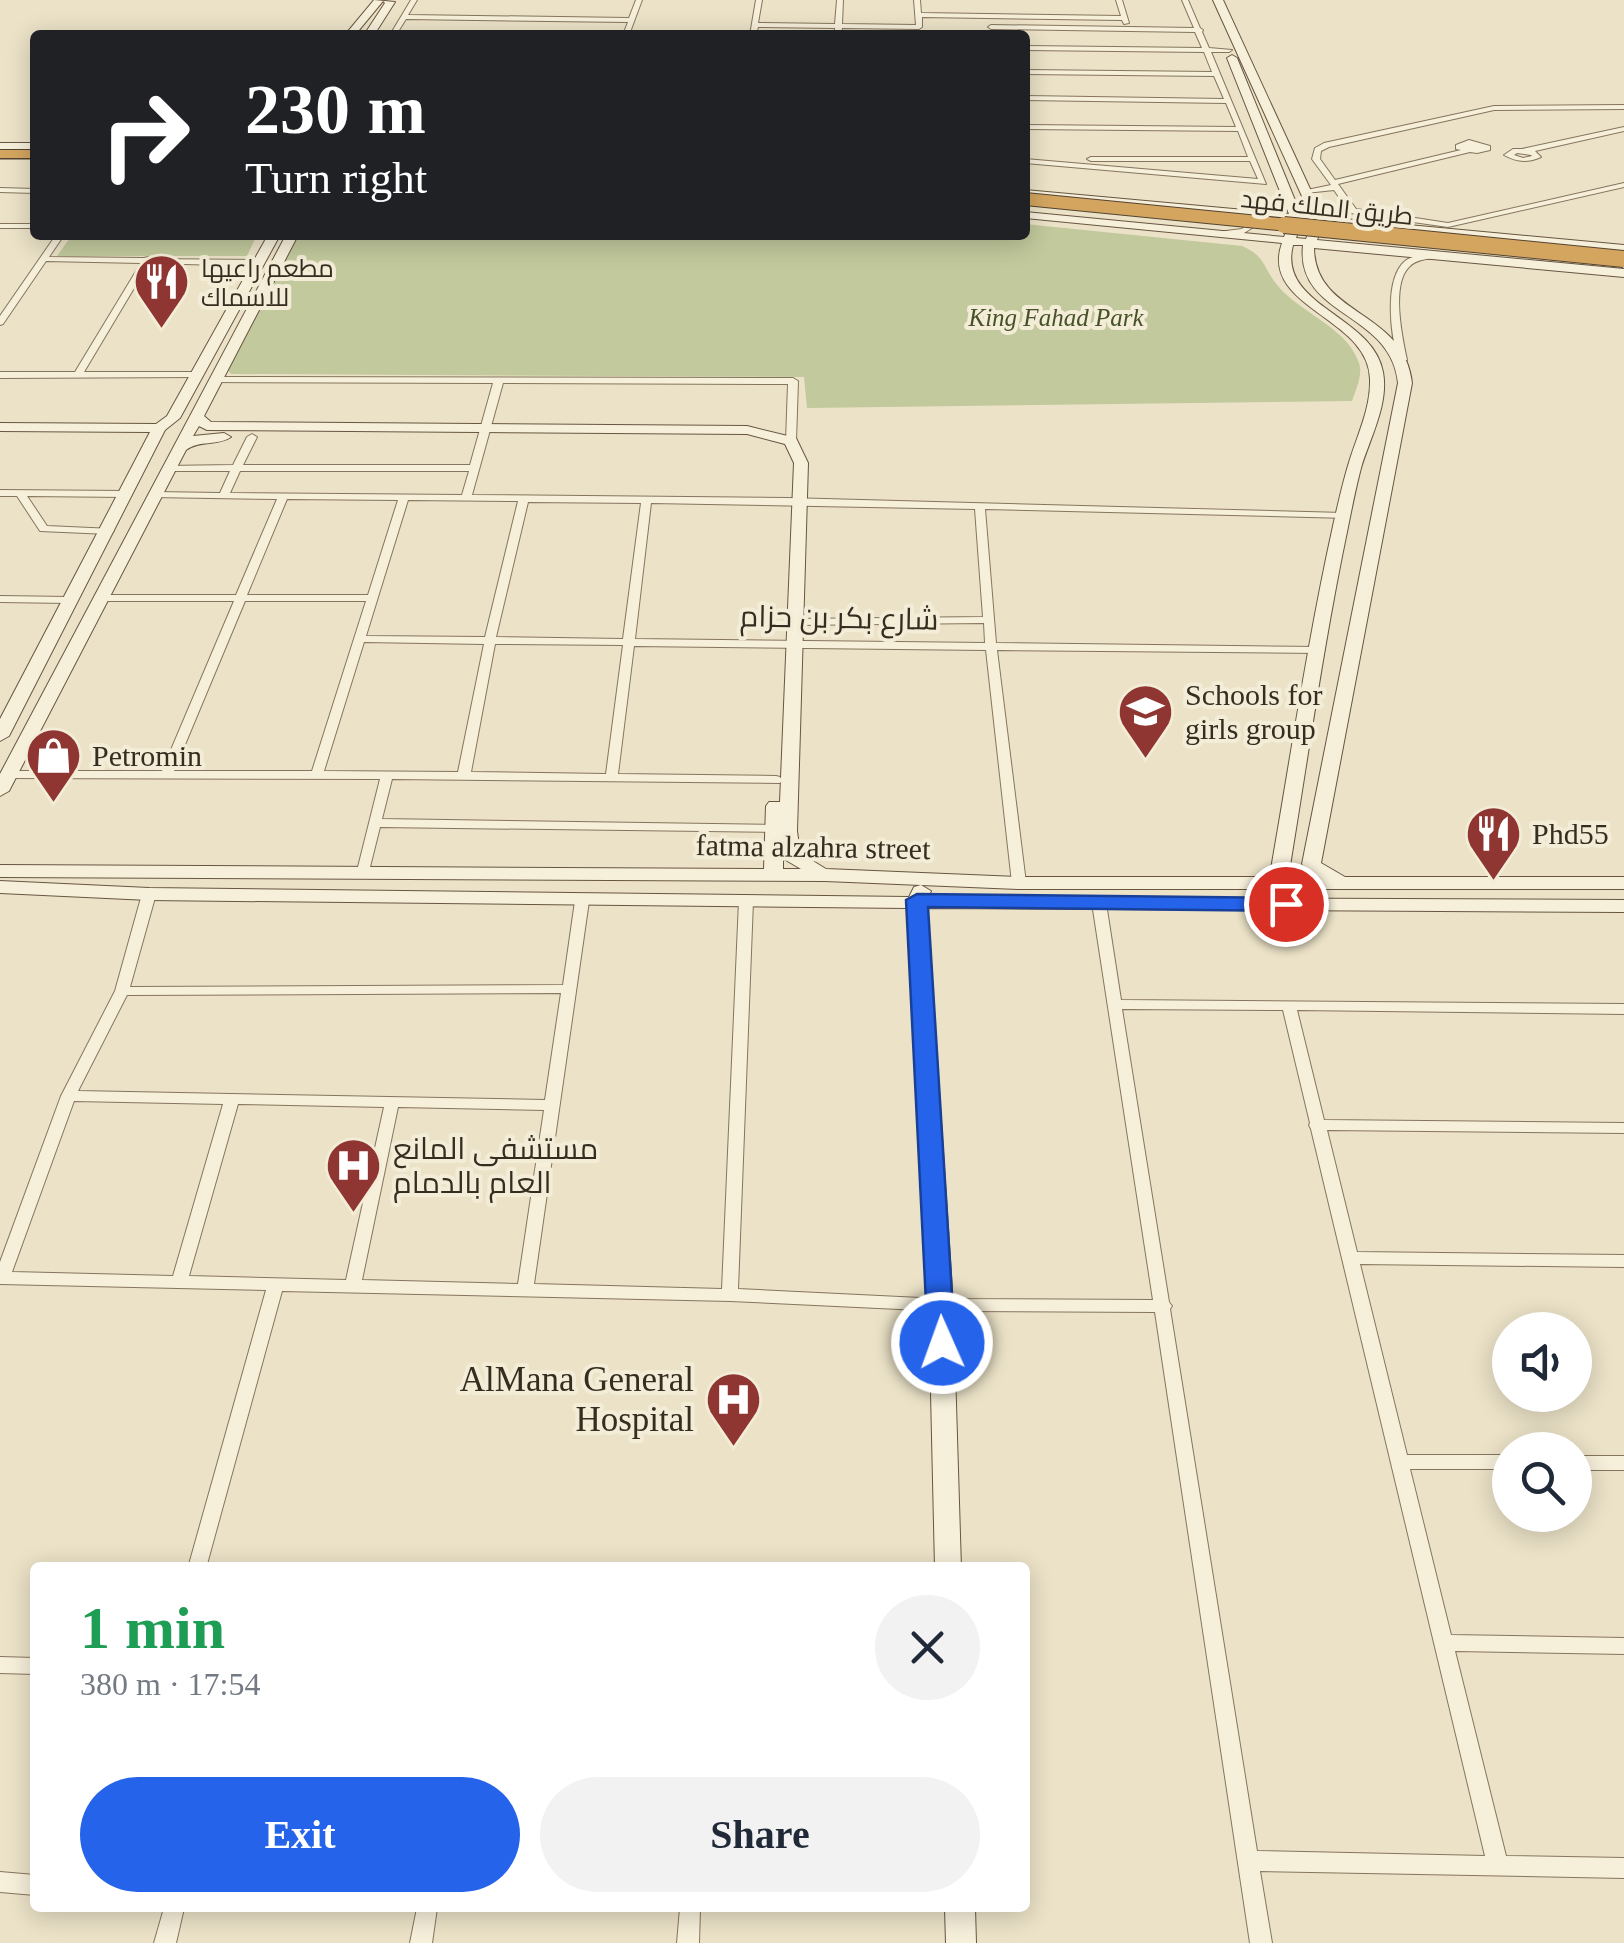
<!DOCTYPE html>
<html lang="en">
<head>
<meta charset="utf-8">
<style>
	body { margin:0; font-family:"Times New Roman",Cairo,serif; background:#f2f2f3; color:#1f2937; height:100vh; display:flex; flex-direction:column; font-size:38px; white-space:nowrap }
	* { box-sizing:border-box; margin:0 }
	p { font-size:32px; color:#747a83 }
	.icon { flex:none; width:55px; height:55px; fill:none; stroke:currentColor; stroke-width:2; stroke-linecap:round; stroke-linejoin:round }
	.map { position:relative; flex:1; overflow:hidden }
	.details { position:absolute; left:30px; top:1562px; width:1000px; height:350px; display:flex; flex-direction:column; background:#fff; border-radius:10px; box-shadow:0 5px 25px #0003 }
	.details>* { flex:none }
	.top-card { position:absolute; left:30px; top:30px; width:1000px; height:210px; border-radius:10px; box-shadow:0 5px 25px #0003; background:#202124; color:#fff; overflow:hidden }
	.buttons { position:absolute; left:1492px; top:1312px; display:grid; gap:20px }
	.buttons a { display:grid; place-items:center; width:100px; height:100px; border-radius:50%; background:#fff; box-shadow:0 5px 25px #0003; font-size:50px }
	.pin { position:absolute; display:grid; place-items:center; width:85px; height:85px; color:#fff; margin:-42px; border:5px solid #fff; border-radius:50%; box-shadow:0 2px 10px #0007 }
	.me { position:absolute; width:110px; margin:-55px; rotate:358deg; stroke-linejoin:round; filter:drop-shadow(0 0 8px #0008) }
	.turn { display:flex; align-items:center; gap:35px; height:210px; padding:0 50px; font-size:45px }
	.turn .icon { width:130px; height:130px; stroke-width:2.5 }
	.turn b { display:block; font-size:70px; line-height:85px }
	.round { display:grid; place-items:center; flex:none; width:105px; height:105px; border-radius:52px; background:#f2f2f3 }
	.head { display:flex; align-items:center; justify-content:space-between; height:170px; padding:0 50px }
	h1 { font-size:60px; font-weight:600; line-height:75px; color:#1e9e55 }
	.cta { display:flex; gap:20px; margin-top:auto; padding:20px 50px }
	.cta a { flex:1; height:115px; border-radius:60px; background:#2563eb; color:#fff; font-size:40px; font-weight:600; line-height:115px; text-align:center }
	.cta a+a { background:#f2f2f3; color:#1f2937 }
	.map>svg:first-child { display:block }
	.green { fill:#c2c99c }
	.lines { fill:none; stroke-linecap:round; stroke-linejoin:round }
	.street-casing { stroke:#86755e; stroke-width:2 }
	.secondary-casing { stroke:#685641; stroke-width:2 }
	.highway-casing { stroke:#544332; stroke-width:3 }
	.street { fill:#f6efda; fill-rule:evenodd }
	.secondary { fill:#f6efda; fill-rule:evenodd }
	.highway { fill:#d3a55f; fill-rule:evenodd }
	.highway-bridge-far1-casing { stroke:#544332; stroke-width:14; stroke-linecap:butt }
	.highway-bridge-casing { stroke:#544332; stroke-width:18; stroke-linecap:butt }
	.highway-bridge-far1 { stroke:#d3a55f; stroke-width:12 }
	.highway-bridge { stroke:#d3a55f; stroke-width:16 }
	.route { fill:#2563eb; stroke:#184099; stroke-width:2.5 }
	.labels { text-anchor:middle; stroke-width:8; stroke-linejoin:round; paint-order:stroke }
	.far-street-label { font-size:25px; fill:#372c20; stroke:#f3ecd7 }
	.far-poi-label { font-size:25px; fill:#372c20; stroke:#f3ecd7; text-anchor:start }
	.far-park-label { font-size:25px; font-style:italic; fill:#465229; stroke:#f3ecd7 }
	.street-label { font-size:30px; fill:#372c20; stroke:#f3ecd7 }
	.poi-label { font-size:30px; fill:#372c20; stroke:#f3ecd7; text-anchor:start }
	.near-poi-label { font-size:35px; fill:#372c20; stroke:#f3ecd7; text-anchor:end }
</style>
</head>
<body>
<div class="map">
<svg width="1624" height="1943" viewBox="0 0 1624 1943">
	<rect width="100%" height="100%" fill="#ebe2c7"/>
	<g class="green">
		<path d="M1025,224L1242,246C1267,257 1262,267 1278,286C1300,313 1347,327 1359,363C1363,375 1356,389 1352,401L807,408L804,377L231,374L226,368L296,235H1025Z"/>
		<path d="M72,235H257L247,256H57Z"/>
	</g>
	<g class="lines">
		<defs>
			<g id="street">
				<path d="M411,0H417L408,15L629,18L636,0H642L629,35H623L628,22L406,19L396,35H390Z"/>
				<path d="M756,0H762L758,23L835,24L837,0H843L842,24L916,25L914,0H920L921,13L1121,16L1116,0H1122L1129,23L1124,24L1122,20L922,17V27L919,29L842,28L841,35H835V28L758,27L756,35H750Z"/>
				<path d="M1182,0H1188L1200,28L1203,30L1202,32L1209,48L1232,50L1229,52H1211L1266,184L1025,163V159L1258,179L1250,161H1091L1087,159L1091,157H1248L1238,131L1025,129V125L1236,127L1226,103L1025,100V96L1224,99L1214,76L1025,74V70L1212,72L1204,52L1025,50V46L1202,48L1195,32L991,29L988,27L991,25L1194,28Z"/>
				<path d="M1624,105V109L1494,110L1329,147L1321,151L1320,159L1335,180L1461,150L1456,149V145L1469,140L1490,146V150L1477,153L1470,152L1338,184L1356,209L1448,223L1624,183V187L1448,227L1350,213L1334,190L1306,193L1302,191L1331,185L1312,159L1315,148L1324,143L1494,106Z"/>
				<path d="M1624,127V131L1535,151L1541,157C1528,163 1516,162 1504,155L1513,149H1522ZM1517,153L1531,155L1532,156L1523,158L1514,155Z"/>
				<path d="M0,188L35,189V193L0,192Z"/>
				<path d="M1239,213L1251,216L1252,228L1244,233L1218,236V232L1242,229L1245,226L1244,219L1239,217Z"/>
				<rect x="0" y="224" width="35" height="4"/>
				<path d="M56,235H64L49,257L144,258L148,257L152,259L258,260L262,263L258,266L149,263L84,372H196L199,373V377L0,378V372H75L141,263L46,261L3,324L0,325V316Z"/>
				<path d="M1436,253H1439V257C1429,259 1416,259 1409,267C1391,285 1402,337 1407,360L1399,362C1391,338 1383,280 1405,261C1413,255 1426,254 1436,253Z"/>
				<path d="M214,377L793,378L798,381L796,441L791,444L786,441L788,384L503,383L472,495L788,498L1344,513L1349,516L1348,518L985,509L996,643L1319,647L1325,650L1319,653L997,650L1026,883L1019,887L1012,883L986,650L634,646L618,774L776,776L780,777L782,780L780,783L392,779L382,819L778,825L780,828L778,831L774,832L380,827L369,871L363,875L357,871L380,779L5,778L3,775L9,771H162L234,601H103L98,598L103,595H236L277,499L151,497V493L155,492L220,493L230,471H169L164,468L165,466L233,465L247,437L252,434L257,437L243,465H470L493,383L211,382V378ZM240,471H469L462,495L230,493ZM287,499L398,500L368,595H247ZM408,500L518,501L485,637L366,636ZM528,502L641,503L623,639L496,637ZM651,503L975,509L983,617L796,619L790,622L796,625L984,623L985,643L635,639ZM245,601H366L312,771H174ZM364,642L484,644L458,772L324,771ZM495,644L623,645L606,774L471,772Z"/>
				<path d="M0,490L127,491L132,494L127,497L27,496L47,526L113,529L114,531L109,534L40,531L17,496H0Z"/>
				<path d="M0,596L69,597L74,600L69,603L0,602Z"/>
				<path d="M149,890L156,894L130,987L563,985L575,901L577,898H587L589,901L534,1284L722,1289L739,901L741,898H751L753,901L738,1289L941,1299L1153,1300L1092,903L1094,900H1104L1106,903L1121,1000L1624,1004V1014L1297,1010L1324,1120L1624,1123V1133L1327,1130L1357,1252L1624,1255V1267L1360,1264L1407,1455H1510V1469H1410L1451,1635L1624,1638V1654L1455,1651L1506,1856L1624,1858V1878L1260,1871L1272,1943H1250L1155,1312L941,1311L730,1301L282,1291L206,1568H188L266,1290L0,1284V1262L61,1096L115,991L142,894ZM561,993L545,1100L78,1091L127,995ZM1122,1009L1283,1010L1310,1123L1309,1125L1311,1129L1485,1856L1257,1851L1170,1309L1172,1306L1169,1302ZM74,1101L223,1104L173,1276L12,1272ZM238,1104L384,1107L346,1280L189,1276ZM398,1107L544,1110L518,1284L362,1280Z"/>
				<rect x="1575" y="1456" width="49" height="14"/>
				<path d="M0,1657L35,1658V1674L0,1673Z"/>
				<path d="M0,1872L35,1875V1895L0,1892Z"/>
				<path d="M164,1908H184L176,1943H154Z"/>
				<path d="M417,1908H437L432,1943H410Z"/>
				<path d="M680,1908H700L699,1943H677Z"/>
			</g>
			<g id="secondary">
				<path d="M374,0L395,2L374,35H364L385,3L383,1L355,35H345Z"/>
				<path d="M1213,0H1223L1323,217L1624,245V253L1323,224L1317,240L1624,269V277L1314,248C1315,317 1404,309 1412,383L1321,863L1345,877H1624V889H1019L825,881L0,877V865L764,869L766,806L769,802H780L794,463L785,444L747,434L207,430L199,426L193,436L224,433L231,437C218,446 199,440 186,450L9,791L0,796V774L286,235H298L204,416L211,422L747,426L796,438L808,463L797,831L800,853L826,869L1019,877H1256L1271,869C1291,755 1308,639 1333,526C1338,504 1343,481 1350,459C1358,434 1371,407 1370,379C1369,317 1259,308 1282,243L1025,218V212L1284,237L1290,221L1025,196V190L1289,214L1227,58L1232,55L1237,58L1301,215L1311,216ZM1302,222L1312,223L1306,239L1296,238ZM1293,245H1303C1295,317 1391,311 1398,383L1302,864L1314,877H1284L1289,872C1308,757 1324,641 1348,527C1352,507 1356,487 1361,468C1370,438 1389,404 1383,372C1373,315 1277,306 1293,245ZM783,857L784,859L801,869H783Z"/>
				<rect x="0" y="143" width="35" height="6"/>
				<path d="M268,235H280L180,418L165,430L9,736L0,741V719L150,432L0,431V423L156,424L167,416Z"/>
				<path d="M0,881L149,888L909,897L914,887L921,885L931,891L928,897L1624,900V912L927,908L953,1305L961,1568H935L929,1305L908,908L149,900L0,893Z"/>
				<path d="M945,1908H975L976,1943H946Z"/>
			</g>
			<rect id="highway" x="0" y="150" width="35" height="8"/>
		</defs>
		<use href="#street" class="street-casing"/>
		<use href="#secondary" class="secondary-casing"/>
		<use href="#highway" class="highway-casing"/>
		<use href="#street" class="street"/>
		<use href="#secondary" class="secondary"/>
		<use href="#highway" class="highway"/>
		<defs>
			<path id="highway-bridge-far1" d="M1025,199L1309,227"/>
			<path id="highway-bridge" d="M1284,225L1624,259"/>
		</defs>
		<use href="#highway-bridge-far1" class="highway-bridge-far1-casing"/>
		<use href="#highway-bridge" class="highway-bridge-casing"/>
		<use href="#highway-bridge-far1" class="highway-bridge-far1"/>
		<use href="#highway-bridge" class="highway-bridge"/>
	</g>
	<path class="route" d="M917,894L1286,898L1297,904L1286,911L928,907L955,1343L951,1351L942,1354L932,1351L928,1343L906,900Z"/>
	<defs>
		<symbol id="restaurant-pin" viewBox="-11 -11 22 30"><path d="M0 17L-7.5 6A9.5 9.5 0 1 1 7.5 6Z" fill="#903632" stroke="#f3ecd7"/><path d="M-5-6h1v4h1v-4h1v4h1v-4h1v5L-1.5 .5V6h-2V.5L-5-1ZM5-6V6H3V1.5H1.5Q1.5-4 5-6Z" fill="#fff"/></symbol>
		<symbol id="school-pin" viewBox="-11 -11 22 30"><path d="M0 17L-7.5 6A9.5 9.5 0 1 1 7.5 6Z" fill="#903632" stroke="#f3ecd7"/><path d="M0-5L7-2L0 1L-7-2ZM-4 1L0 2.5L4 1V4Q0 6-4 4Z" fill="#fff"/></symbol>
		<symbol id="shop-pin" viewBox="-11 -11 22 30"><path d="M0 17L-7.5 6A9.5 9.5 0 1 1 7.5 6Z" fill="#903632" stroke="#f3ecd7"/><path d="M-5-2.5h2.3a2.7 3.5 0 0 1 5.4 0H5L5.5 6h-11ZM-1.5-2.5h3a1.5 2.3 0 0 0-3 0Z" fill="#fff"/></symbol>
		<symbol id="hospital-pin" viewBox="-11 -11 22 30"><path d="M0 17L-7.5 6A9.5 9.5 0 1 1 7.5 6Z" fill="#903632" stroke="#f3ecd7"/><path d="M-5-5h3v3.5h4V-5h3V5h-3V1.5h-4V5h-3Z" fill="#fff"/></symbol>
	</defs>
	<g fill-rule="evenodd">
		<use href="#restaurant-pin" x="130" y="250" width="63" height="86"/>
		<use href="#school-pin" x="1114" y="680" width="63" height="86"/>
		<use href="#shop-pin" x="22" y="724" width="63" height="86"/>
		<use href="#restaurant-pin" x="1462" y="802" width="63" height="86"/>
		<use href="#hospital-pin" x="322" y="1134" width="63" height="86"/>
		<use href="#hospital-pin" x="702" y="1368" width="63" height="86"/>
	</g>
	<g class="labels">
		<g class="far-street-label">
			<text transform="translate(1327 207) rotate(6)" y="9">طريق الملك فهد</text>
		</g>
		<g class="far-poi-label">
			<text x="201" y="277">مطعم راعيها<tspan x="201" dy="29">للاسماك</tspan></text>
		</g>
		<g class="far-park-label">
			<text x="1056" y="326">King Fahad Park</text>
		</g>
		<g class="street-label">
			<text transform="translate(839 618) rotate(1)" y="10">شارع بكر بن حزام</text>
			<text transform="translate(813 847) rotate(1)" y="10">fatma alzahra street</text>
		</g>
		<g class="poi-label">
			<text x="1185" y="705">Schools for<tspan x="1185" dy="34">girls group</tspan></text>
			<text x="92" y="766">Petromin</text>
			<text x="1532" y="844">Phd55</text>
			<text x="393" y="1159">مستشفى المانع<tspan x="393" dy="34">العام بالدمام</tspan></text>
		</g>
		<g class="near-poi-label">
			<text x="694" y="1391">AlMana General<tspan x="694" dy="40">Hospital</tspan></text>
		</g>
	</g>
</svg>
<div class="buttons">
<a><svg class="icon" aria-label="sound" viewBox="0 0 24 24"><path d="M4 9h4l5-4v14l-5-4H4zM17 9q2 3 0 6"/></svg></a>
<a><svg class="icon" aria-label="search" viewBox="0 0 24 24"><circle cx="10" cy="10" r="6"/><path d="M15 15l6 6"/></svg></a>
</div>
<div class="pin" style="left:1286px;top:904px;background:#d93025"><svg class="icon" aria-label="arrive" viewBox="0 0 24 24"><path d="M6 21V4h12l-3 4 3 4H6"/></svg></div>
<svg class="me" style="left:942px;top:1343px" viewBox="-20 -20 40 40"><circle r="17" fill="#2563eb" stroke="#fff" stroke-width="3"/><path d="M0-11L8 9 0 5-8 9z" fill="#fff"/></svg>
<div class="top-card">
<div class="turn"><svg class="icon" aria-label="right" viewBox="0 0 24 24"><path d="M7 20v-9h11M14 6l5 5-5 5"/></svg><div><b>230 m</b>Turn right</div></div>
</div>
<section class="details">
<div class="head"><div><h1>1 min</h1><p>380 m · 17:54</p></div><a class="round"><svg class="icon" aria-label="close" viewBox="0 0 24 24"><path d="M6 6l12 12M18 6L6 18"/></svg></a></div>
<div class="cta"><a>Exit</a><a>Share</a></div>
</section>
</div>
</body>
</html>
